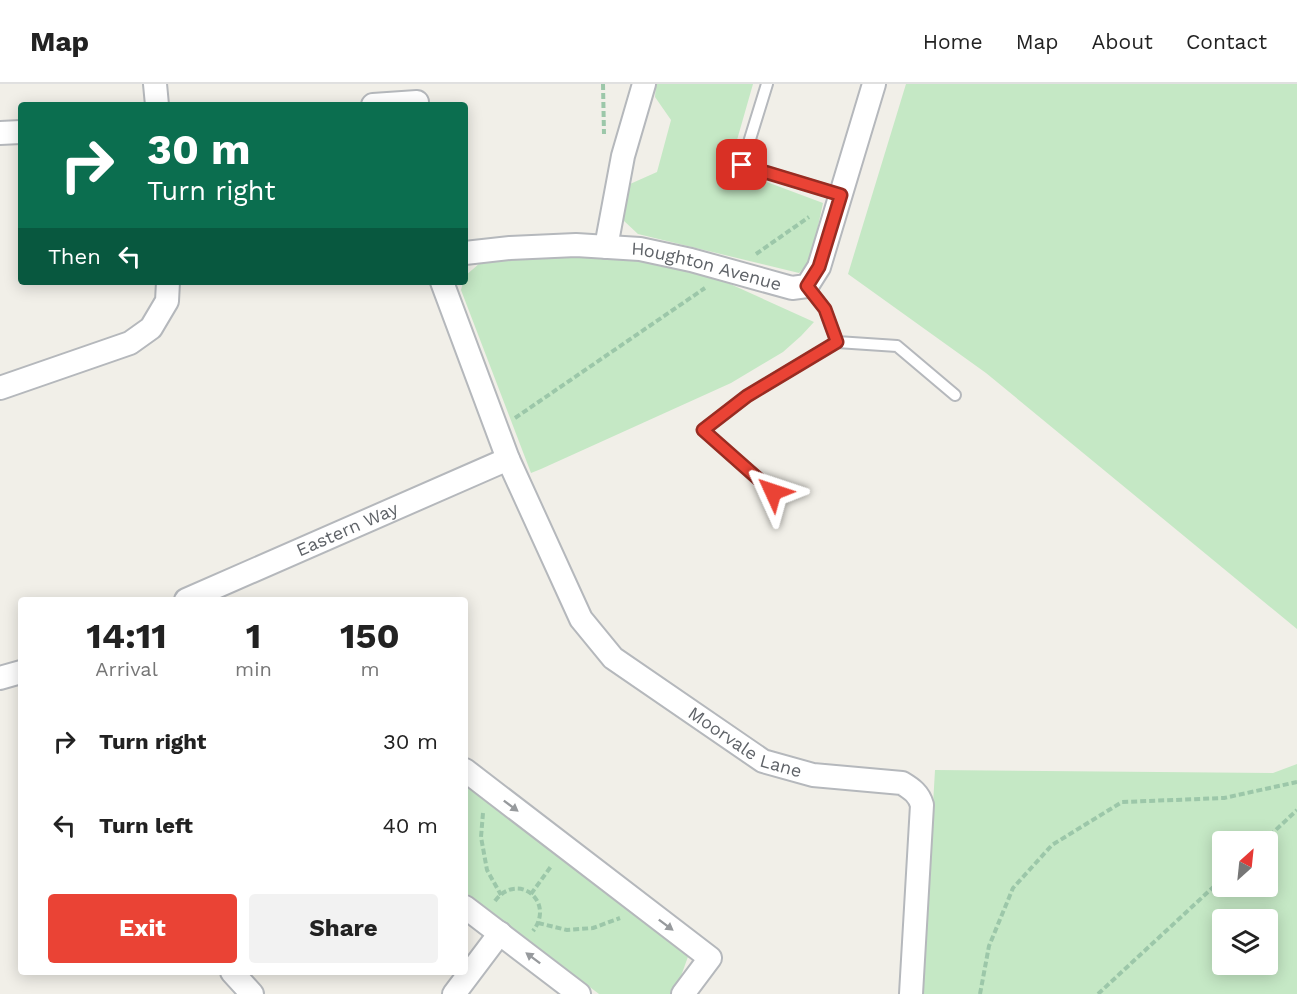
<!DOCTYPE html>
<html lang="en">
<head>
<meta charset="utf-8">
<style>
	body { margin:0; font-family:"Work Sans",sans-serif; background:#f2f2f2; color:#222; height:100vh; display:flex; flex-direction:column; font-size:22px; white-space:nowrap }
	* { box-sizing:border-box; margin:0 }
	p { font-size:20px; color:#767676 }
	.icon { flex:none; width:33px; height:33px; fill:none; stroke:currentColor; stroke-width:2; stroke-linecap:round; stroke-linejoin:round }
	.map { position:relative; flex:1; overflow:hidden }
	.sheet { position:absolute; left:18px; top:513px; width:450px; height:378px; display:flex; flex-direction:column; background:#fff; border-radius:6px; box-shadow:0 3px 15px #0003 }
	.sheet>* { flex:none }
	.guide { position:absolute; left:18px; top:18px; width:450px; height:183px; border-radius:6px; box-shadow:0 3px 15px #0003; background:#0b6e4f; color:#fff; overflow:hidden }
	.needle { width:39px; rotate:27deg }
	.buttons { position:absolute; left:1212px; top:747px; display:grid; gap:12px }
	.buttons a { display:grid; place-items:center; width:66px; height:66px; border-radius:6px; background:#fff; box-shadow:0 3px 15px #0003; font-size:30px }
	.pin { position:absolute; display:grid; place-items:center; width:51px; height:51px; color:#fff; margin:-26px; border-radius:12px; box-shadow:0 3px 9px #0006 }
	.me { position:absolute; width:66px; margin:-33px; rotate:312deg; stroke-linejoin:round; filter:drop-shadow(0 0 4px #0008) }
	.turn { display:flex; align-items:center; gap:21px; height:126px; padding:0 30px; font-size:27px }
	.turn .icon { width:78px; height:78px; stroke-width:2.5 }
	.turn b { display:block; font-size:42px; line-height:51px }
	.then { display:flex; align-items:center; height:57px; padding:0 30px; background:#0003; gap:12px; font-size:22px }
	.eta { display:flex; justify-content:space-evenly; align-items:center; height:102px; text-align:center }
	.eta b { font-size:36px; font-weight:700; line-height:42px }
	.button { display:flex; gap:12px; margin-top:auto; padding:12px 30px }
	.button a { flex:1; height:69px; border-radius:6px; background:#ea4335; color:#fff; font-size:24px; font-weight:700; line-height:69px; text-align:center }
	.button a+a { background:#f2f2f2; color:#222 }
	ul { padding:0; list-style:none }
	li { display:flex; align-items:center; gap:18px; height:84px; padding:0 30px }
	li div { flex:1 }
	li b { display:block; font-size:22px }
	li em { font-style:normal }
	header { display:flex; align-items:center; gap:36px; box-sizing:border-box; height:84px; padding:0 30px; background:#fff; border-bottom:2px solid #e0e0e0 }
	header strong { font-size:28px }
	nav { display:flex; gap:33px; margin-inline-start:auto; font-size:21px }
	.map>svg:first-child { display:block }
	.green { fill:#c5e8c5; fill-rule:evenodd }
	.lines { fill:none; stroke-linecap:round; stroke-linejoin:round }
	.lane-casing { stroke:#b5b8bc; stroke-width:14 }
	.street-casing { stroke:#b5b8bc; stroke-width:26 }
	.path { stroke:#9cc7a9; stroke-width:4; stroke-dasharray:6 3; stroke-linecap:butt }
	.lane { stroke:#fff; stroke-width:10 }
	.street { stroke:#fff; stroke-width:22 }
	.oneway { fill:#979a9d }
	.route-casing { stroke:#982c22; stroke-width:15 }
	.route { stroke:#ea4335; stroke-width:10 }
	.labels { text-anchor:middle; stroke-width:6; stroke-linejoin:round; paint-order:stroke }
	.street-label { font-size:18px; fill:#5f6368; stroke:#fff }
</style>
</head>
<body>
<header>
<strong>Map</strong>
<nav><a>Home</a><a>Map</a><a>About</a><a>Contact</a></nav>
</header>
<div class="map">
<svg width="1297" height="910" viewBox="0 0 1297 910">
	<rect width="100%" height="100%" fill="#f1efe8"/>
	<g class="green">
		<path d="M656,0H753L729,84L823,119L810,179L799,189L638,150L623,136L630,100L657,88L671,36L655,13Z"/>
		<path d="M906,0H1297V545L986,289L848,190Z"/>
		<path d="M549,173L630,175L708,190L814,238L801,252L783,268L731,299L541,385L531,389L461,206L463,198H465V192L480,179Z"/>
		<path d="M1297,680V910H922L935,686L1273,689ZM1222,758H1268V802H1222ZM1222,836H1268V880H1222Z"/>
		<path d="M465,695L690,867L675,909L673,910H599L465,808Z"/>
	</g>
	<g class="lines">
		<defs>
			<g id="lane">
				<path d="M767,0L742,81L841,111"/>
				<path d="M807,202L825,225L837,258L897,262L955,311"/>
				<path d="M773,408L703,346L747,312L837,258"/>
			</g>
			<g id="street">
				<path d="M155,0L157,21"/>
				<path d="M373,21L417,18"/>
				<path d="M0,49L21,48"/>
				<path d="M606,163L623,72L644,0"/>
				<path id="s1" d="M465,169L510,164L576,161L640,165L691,176L792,204L807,202L819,183L874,0"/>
				<path id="s2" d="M442,198L508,375L581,535L613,574L763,677L813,691L902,699C912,705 919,710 922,721L911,910"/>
				<path d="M0,304L130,259L151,244L167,217L168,198"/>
				<path id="s3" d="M186,516L508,375"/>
				<path d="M0,594L21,588"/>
				<path d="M465,686L710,874L683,910"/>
				<path d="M465,823L579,910"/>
				<path d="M232,888L252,910"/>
				<path d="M454,910L500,849"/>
			</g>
		</defs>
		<use href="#lane" class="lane-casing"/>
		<use href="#street" class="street-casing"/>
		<g class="path">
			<path d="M603,0L604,50"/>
			<path d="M756,170L809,133"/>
			<path d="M515,334L705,204"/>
			<path d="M483,729L481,753L487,786L501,811"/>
			<path d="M1263,758L1297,726"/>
			<path d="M531,810L552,781"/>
			<path d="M495,817C517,787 556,817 533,847"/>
			<path d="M538,839L567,846L593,844L620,834"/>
			<path d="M980,910L989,862L1013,804L1052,761L1122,718L1224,714L1297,698"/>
			<path d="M1098,910L1222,795"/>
		</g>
		<use href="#lane" class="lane"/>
		<use href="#street" class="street"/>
	</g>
	<defs><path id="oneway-solid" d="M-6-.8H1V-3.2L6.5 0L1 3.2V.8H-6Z" transform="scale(1.5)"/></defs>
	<g class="oneway">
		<use href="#oneway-solid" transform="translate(511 722) rotate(37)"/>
		<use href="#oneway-solid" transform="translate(666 841) rotate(37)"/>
		<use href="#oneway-solid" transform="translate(533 874) rotate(-143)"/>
	</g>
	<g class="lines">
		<defs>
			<path id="route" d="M742,81L841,111L819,183L807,202L825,225L837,258L747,312L703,346L773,408"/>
		</defs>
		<use href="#route" class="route-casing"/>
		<use href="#route" class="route"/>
	</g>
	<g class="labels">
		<g class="street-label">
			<text dy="6" stroke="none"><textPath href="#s1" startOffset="244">Houghton Avenue</textPath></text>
			<text dy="6" stroke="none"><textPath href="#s3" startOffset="176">Eastern Way</textPath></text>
			<text dy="6" stroke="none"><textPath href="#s2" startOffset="573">Moorvale Lane</textPath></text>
		</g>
	</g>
</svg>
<div class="buttons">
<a><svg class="needle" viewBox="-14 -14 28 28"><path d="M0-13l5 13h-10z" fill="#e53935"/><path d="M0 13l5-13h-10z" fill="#767676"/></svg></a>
<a><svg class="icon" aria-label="layers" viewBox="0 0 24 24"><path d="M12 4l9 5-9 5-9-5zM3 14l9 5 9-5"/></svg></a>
</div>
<div class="pin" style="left:742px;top:81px;background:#d93025"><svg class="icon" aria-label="arrive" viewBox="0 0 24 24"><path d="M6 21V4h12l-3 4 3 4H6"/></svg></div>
<svg class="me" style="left:773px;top:408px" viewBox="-20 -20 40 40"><path d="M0-17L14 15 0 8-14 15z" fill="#ea4335" stroke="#fff" stroke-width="4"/></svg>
<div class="guide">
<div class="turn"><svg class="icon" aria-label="right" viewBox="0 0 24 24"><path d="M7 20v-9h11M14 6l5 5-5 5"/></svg><div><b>30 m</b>Turn right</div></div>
<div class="then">Then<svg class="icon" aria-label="left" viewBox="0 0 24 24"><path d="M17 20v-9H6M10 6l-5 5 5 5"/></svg></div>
</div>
<section class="sheet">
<div class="eta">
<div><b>14:11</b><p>Arrival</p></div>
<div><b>1</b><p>min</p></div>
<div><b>150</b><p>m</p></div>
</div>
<ul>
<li><svg class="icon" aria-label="right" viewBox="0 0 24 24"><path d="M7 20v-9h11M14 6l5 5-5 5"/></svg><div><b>Turn right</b></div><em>30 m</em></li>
<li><svg class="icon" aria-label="left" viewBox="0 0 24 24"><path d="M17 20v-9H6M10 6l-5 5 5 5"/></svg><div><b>Turn left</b></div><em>40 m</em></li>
</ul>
<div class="button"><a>Exit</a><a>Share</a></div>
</section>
</div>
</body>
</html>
